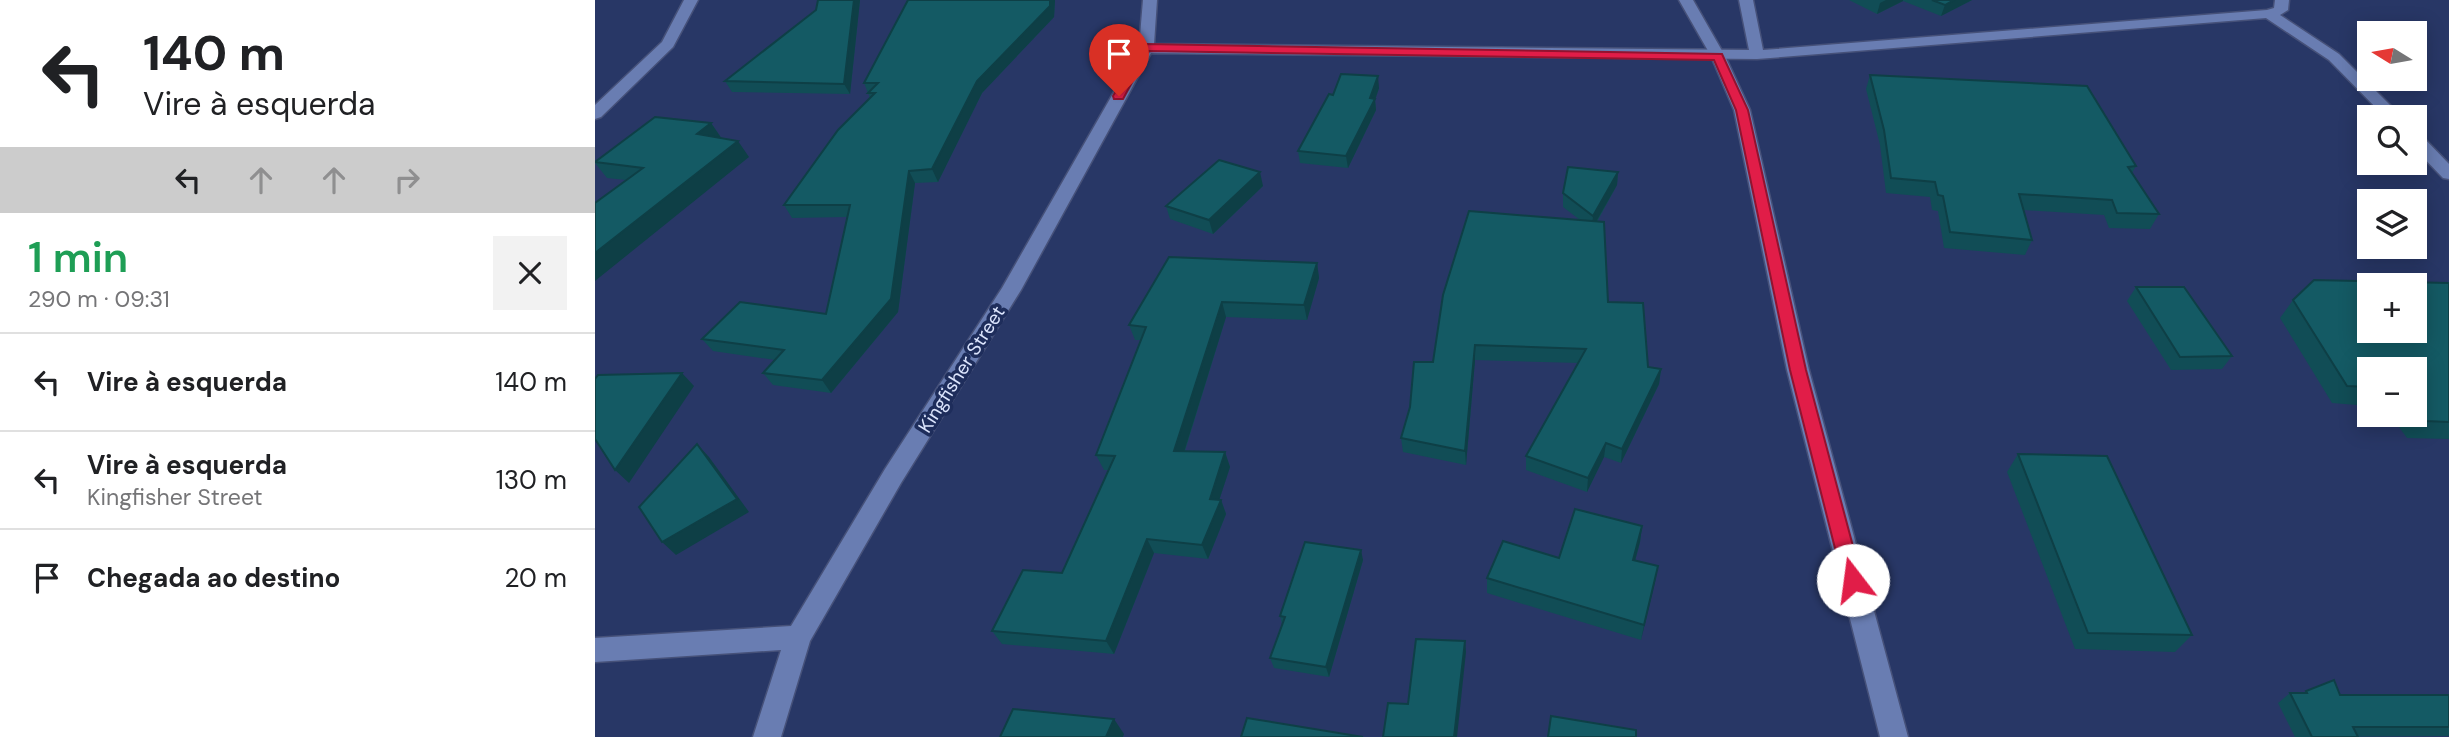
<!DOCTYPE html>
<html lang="pt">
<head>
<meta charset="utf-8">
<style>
	body { margin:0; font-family:"DM Sans",sans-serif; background:#f2f2f2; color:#202124; height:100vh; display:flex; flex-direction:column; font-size:26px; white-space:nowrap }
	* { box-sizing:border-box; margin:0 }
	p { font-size:23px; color:#757577 }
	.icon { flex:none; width:38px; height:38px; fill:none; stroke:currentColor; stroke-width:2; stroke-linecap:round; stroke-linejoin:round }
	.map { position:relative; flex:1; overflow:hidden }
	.side { display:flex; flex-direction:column; background:#fff; width:595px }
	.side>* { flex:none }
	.guide { background:#fff; color:#202124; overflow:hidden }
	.needle { width:46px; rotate:281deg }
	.controls { position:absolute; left:1762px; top:21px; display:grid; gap:14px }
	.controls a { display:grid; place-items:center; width:70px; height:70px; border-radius:0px; background:#fff; box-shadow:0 4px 18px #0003; font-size:35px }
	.pin { position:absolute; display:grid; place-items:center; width:60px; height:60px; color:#fff; margin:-72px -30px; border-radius:50% 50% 50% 0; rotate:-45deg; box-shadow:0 0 7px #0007 }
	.pin .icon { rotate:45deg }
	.me { position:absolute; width:77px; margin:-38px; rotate:345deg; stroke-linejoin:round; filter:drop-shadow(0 0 5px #0008) }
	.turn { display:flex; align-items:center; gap:24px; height:147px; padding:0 28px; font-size:32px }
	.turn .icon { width:91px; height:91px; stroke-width:2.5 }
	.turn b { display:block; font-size:49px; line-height:60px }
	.lanes { display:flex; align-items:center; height:66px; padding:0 28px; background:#0003; justify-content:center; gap:35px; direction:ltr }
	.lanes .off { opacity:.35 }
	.round { display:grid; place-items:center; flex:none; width:74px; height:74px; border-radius:0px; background:#f2f2f2 }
	.head { display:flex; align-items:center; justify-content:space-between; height:119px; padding:0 28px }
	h1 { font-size:42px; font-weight:600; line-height:52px; color:#1e9e55 }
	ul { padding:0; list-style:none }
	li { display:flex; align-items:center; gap:21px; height:98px; padding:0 28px; border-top:2px solid #e0e0e0 }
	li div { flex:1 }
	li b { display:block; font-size:26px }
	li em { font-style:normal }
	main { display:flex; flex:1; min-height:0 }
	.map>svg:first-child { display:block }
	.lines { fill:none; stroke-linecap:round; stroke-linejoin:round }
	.street-casing { stroke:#465179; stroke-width:3 }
	.secondary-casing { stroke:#465179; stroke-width:3 }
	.street { fill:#697db2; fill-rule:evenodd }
	.secondary { fill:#697db2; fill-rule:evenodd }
	.wall { fill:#114d56 }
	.shaded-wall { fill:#0e3f46 }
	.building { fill:#145a64; stroke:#0e3f46; stroke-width:2; fill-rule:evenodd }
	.route { fill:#e11d48; stroke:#92132f; stroke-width:2 }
	.labels { text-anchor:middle; stroke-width:7; stroke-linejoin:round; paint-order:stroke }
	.street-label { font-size:19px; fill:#dce5fd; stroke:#1e2d5b }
</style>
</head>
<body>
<main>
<section class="side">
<div class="guide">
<div class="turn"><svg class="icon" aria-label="left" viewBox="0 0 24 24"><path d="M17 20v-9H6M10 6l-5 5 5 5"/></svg><div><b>140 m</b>Vire à esquerda</div></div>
<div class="lanes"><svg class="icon" aria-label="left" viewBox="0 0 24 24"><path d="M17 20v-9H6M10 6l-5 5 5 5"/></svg><svg class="icon off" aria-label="ahead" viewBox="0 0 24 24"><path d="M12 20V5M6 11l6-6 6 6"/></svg><svg class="icon off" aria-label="ahead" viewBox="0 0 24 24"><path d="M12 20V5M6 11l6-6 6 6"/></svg><svg class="icon off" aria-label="right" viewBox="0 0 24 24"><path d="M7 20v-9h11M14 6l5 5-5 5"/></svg></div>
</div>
<div class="head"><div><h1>1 min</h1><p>290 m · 09:31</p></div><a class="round"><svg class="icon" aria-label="close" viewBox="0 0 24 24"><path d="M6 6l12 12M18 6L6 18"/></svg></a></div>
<ul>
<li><svg class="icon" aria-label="left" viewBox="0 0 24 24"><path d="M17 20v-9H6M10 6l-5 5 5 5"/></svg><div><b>Vire à esquerda</b></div><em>140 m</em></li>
<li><svg class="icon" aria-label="left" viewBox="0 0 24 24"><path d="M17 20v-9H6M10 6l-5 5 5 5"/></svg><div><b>Vire à esquerda</b><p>Kingfisher Street</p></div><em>130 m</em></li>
<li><svg class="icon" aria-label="arrive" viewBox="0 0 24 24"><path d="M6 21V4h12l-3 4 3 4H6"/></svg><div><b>Chegada ao destino</b></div><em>20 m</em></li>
</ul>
</section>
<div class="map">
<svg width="1854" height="737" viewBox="0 0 1854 737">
	<rect width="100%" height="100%" fill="#283766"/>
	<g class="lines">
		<defs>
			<g id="street">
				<path d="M89,0H103L78,47L6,117L0,119V105L67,42Z"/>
				<path d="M548,0H562L559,44L1154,50L1144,0H1158L1168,50L1672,10L1679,8L1680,0H1694L1693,10L1685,15L1744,54L1807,117H1790L1734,60L1671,18L1162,59L556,53L426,290L306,483L215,641L186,737H158L186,650L0,662V638L196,626L290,469L407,288L544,48Z"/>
				<path d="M1820,134L1826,135L1854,164V179L1848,178L1820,149Z"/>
			</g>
			<path id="secondary" d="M1084,0H1098L1130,56L1155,110L1214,370L1313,737H1285L1192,370L1139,110L1116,56Z"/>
		</defs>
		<use href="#street" class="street-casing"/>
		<use href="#secondary" class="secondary-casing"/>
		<use href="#street" class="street"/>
		<use href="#secondary" class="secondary"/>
	</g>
	<g class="wall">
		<path d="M223,0H265L255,94L137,92L130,81L221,10Z"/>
		<path d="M313,0H460L459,17L387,93L343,182L320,183L303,312L236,393L178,385L168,373L180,360L118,351L107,339L231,314L252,217L197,218L189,205L275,98L269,83Z"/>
		<path d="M1254,0H1377L1346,16L1308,1L1282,14Z"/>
		<path d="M1275,75L1541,166L1537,173L1564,214L1555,229L1514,228L1509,215L1429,210L1437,240L1430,255L1349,248L1343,211L1337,210L1335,197L1291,193L1285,145L1271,89Z"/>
		<path d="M784,88L780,100L781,110L753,168L705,163L703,151L738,95Z"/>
		<path d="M116,123L127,139L154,157L31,180L12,178L0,163V162Z"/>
		<path d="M1023,172L1022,185L1002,222L1013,302L1053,367L1066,369L1064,384L1026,463L1009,457L992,492L931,470V456L984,363L880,360L871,465L808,452L806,438L838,362L985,220L968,207V193Z"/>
		<path d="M668,186L618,234L575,219L571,206Z"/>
		<path d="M722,263L724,278L712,320L631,317L590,451L630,452L635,467L624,500H626L631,514L613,559L559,553L519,654L407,644L397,631L467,573L514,470H509L501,455L546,340H540L534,325Z"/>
		<path d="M1854,283V439L1812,438L1795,415H1820V369H1774V406L1737,403L1685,318L1698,300Z"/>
		<path d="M1541,287L1637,356L1627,369L1576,370L1532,301Z"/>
		<path d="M1423,454L1597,635L1580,652L1480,649L1412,472Z"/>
		<path d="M1047,526L1045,542L1040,561L1063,566L1046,640L892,593V578L964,558Z"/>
		<path d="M768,560L734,677L679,668L675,658L687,624L685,616Z"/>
		<path d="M1711,691L1745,695H1854V736L1700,737L1683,703L1695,693H1708Z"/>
	</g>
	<g class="shaded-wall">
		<path d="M259,0H265L255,94L249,84Z"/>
		<path d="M455,0H460L459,17L387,93L343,182L337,169L382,81Z"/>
		<path d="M1291,0H1308V1L1282,14L1285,3Z"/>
		<path d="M1359,0H1377L1346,16L1350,5Z"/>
		<path d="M783,76L784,88L780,100L781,110L753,168L751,156Z"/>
		<path d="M116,123L127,139L102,134Z"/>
		<path d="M143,141L154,157L0,281V253Z"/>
		<path d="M314,171L320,183L303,312L236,393L227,380Z"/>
		<path d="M665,172L668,186L618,234L614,220Z"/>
		<path d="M1023,172L1022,185L997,229L998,216Z"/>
		<path d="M722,263L724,278L712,320L709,305Z"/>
		<path d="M627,302L631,317L585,465L579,451Z"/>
		<path d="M880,345V360L871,465L870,451Z"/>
		<path d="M1066,369L1064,384L1026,463L1027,449Z"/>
		<path d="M87,373L99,386L34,483L20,470Z"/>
		<path d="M1011,443L1009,457L992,492L993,478Z"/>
		<path d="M102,444L114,457L154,512L81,555L67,542Z"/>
		<path d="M630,452L635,467L620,513L615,499Z"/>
		<path d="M626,500L631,514L613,559L607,545Z"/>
		<path d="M1047,526L1045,542L1036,576L1038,560Z"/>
		<path d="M552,539L559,553L519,654L511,641Z"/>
		<path d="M766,550L768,560L734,677L731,667Z"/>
		<path d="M1063,566L1060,582L1046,640L1049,625Z"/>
		<path d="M870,641L871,652L862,737H859Z"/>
		<path d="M519,719L529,734L528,737H511Z"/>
	</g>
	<g class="building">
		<path d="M223,0H259L249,84L130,81L221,10Z"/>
		<path d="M313,0H455V6L382,81L337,169L314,171L296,299L227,380L168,373L189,350L107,339L145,302L231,314L255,205H189L243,130L280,93H273L283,83H269Z"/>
		<path d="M1337,0H1359L1350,5Z"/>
		<path d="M746,74L783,76L775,98L780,99L751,156L703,151L734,94L738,95Z"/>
		<path d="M1275,75L1492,86L1541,166L1533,167L1564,214L1522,213L1517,200L1424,194L1437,240L1355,232L1348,196L1343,195L1340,182L1296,178L1289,130Z"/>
		<path d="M60,117L116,123L102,134L143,141L0,253V203L48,168L0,162Z"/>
		<path d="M624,160L665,172L614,220L571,206Z"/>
		<path d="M973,167L1023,172L998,216L968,193Z"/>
		<path d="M874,211L1009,222L1013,302L1048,303L1053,367L1066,369L1027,449L1011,443L993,478L931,456L991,349L880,345L870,451L806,438L815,407L819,362H838L848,295Z"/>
		<path d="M574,257L722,263L709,305L627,302L579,451L630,452L615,499L626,500L607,545L552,539L511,641L397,631L428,570L467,573L520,456L501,455L551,327L534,325Z"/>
		<path d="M1719,280L1854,283V422L1830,421L1820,409V369H1774V387L1752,386L1698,300ZM1774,285H1820V331H1774Z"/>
		<path d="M1541,287H1589L1637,356L1585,357Z"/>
		<path d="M87,373L20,470L0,439V379L3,375Z"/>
		<path d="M102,444L142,499L67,542L44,507Z"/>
		<path d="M1423,454L1512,456L1597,635L1493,633Z"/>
		<path d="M980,509L1047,526L1038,560L1063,566L1049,625L892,578L908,541L964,558Z"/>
		<path d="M710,542L766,550L731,667L675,658L690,617L685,616Z"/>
		<path d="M821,639L870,641L859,737H788L793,703L813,704Z"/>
		<path d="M1739,680L1745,695H1854V727H1758L1763,737H1717L1695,693H1712L1711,691Z"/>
		<path d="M418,709L519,719L511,737H405Z"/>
		<path d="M956,716L1041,730V737H953Z"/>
		<path d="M652,718L768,737H646Z"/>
	</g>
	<path class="route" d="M551,44L1127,54L1153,110L1211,370L1267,580L1265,585H1251L1248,580L1195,370L1141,110L1119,60L554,51L528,99H519L518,96L545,48Z"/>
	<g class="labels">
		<g class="street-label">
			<text transform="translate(366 369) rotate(-58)" y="7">Kingfisher Street</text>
		</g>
	</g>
</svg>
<div class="controls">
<a><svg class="needle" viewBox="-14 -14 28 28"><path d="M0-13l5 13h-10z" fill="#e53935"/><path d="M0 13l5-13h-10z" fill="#757577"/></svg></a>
<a><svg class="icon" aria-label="search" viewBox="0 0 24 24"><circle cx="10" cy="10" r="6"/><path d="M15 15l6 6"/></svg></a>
<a><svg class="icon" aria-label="layers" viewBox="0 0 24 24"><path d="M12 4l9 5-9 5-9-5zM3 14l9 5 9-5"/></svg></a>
<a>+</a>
<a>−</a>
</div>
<div class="pin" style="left:524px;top:96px;background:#d93025"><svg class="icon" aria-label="arrive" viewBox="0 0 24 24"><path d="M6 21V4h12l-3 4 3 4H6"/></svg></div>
<svg class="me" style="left:1258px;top:580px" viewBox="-20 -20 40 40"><circle r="19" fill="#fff"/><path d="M0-13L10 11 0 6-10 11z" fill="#e11d48"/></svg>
</div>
</main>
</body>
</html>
